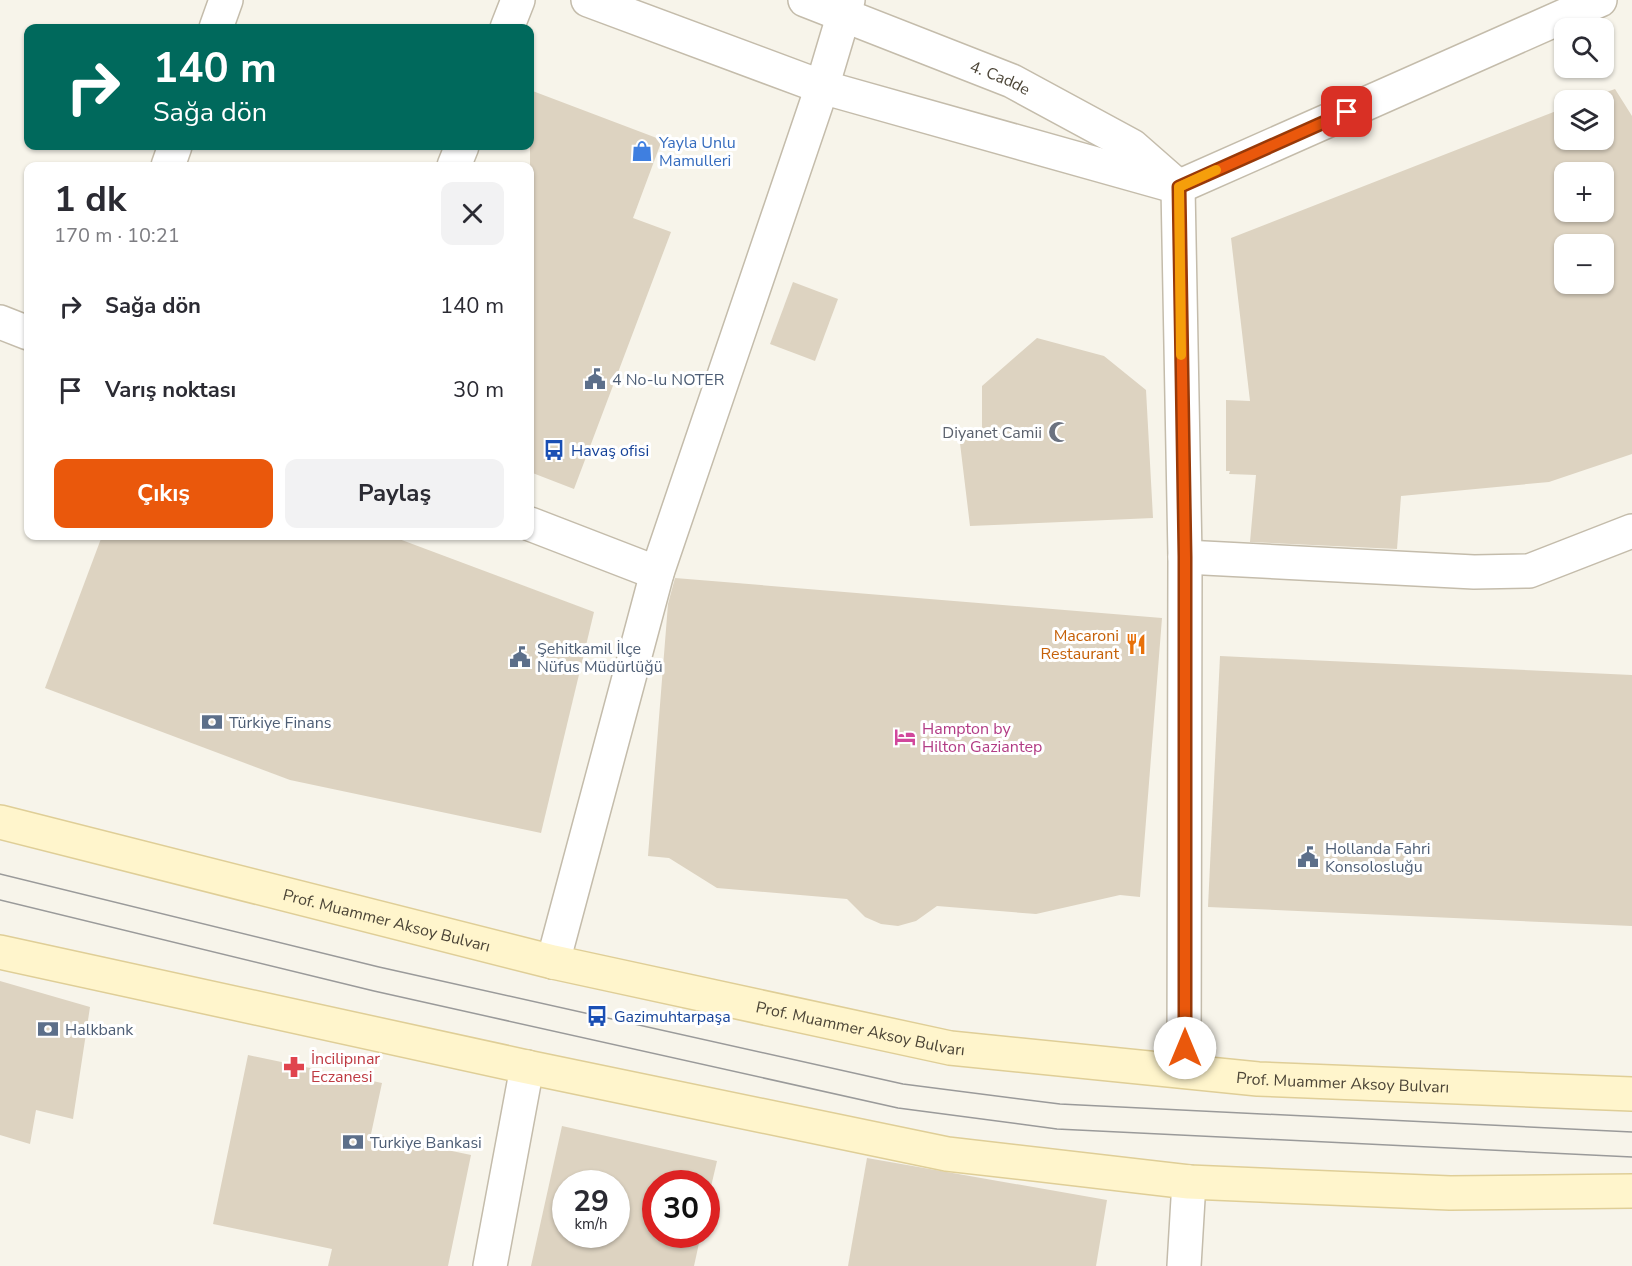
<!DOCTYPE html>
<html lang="tr">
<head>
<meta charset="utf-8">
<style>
	body { margin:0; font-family:"Nunito Sans",sans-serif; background:#f2f2f3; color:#2b2b33; height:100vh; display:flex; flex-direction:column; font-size:22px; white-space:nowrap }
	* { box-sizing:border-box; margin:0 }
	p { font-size:20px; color:#7c7c81 }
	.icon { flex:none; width:33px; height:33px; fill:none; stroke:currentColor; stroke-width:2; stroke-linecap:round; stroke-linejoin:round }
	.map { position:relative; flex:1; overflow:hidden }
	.side { position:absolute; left:24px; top:162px; width:510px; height:378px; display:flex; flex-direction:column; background:#fff; border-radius:12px; box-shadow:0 2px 4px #0004 }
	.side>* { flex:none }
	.banner { position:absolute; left:24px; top:24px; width:510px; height:126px; border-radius:12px; box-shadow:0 2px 4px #0004; background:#00695c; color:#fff; overflow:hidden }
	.tools { position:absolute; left:1554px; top:18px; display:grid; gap:12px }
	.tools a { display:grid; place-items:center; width:60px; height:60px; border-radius:12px; background:#fff; box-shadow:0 2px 4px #0004; font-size:30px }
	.speed { position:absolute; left:552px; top:1170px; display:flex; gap:12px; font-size:30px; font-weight:700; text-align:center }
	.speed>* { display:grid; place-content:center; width:78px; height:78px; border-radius:50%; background:#fff; box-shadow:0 2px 4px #0004; line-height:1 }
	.speed small { font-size:15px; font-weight:400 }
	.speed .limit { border:9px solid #d22; background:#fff; color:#111 }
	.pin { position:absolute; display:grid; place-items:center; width:51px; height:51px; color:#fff; margin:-26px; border-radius:12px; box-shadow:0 3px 9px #0006 }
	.me { position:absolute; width:66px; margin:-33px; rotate:0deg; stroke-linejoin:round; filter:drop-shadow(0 0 4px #0008) }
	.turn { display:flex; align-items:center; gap:21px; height:126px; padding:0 30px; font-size:27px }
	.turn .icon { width:78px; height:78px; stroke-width:2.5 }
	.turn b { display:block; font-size:42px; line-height:51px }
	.round { display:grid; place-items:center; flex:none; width:63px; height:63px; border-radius:12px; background:#f2f2f3 }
	.head { display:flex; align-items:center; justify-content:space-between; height:102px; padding:0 30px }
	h1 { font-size:36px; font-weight:700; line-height:45px }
	.button { display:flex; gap:12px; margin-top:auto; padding:12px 30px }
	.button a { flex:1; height:69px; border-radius:12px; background:#ea580c; color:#fff; font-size:24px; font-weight:700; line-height:69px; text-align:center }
	.button a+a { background:#f2f2f3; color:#2b2b33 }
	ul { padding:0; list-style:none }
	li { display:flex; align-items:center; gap:18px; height:84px; padding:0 30px }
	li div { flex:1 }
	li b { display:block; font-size:22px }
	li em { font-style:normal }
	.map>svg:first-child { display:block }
	.building { fill:#ddd3c1; fill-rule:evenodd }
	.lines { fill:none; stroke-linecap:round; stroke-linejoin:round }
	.minor-casing { stroke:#c4bcab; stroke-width:36 }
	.tertiary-casing { stroke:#c4bcab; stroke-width:36 }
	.secondary-casing { stroke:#dfce97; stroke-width:36 }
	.minor { stroke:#fff; stroke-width:33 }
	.tertiary { stroke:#fff; stroke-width:33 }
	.secondary { stroke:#fff5cc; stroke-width:33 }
	.tram { stroke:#9a9a9a; stroke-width:1.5 }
	.route-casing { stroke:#983908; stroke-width:15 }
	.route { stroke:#ea580c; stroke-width:10 }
	.slow { stroke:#f59e0b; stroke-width:10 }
	.labels { text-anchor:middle; stroke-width:6; stroke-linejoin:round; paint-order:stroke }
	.street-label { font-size:16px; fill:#4c4537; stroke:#fff }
	.shop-label { font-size:16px; fill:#366cbe; stroke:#fff; text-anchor:start }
	.service-label { font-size:16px; fill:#4e5e75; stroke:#fff; text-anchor:start }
	.worship-label { font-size:16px; fill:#5b616d; stroke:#fff; text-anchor:end }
	.transit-label { font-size:16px; fill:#164399; stroke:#fff; text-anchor:start }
	.food-label { font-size:16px; fill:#c56008; stroke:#fff; text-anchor:end }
	.hotel-label { font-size:16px; fill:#b23c85; stroke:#fff; text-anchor:start }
	.health-label { font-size:16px; fill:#be3a42; stroke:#fff; text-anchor:start }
</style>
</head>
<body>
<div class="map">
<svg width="1632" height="1266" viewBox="0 0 1632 1266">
	<rect width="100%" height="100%" fill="#f7f4ea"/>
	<g class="building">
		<path d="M1615,89L1632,116V454L1549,482L1401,496L1397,549L1250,542L1256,475L1229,474L1230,471H1226V400L1250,401L1231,238L1564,108V140H1604V100H1584ZM1564,172H1604V212H1564ZM1564,244H1604V284H1564Z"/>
		<path d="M530,90L662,140L633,218L671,232L574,489L530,472Z"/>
		<path d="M793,282L838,299L815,361L770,344Z"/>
		<path d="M1037,338L1104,356L1146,390L1153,518L970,526L959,435L982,428V386Z"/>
		<path d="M102,536H391L594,612L541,833L290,780L45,688Z"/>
		<path d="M675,578L1162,618L1140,897L1120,895L1036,914L937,906L916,921L898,926L881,924L865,917L847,899L717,888L669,858L648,856L668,604Z"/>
		<path d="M1220,656L1632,675V926L1208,907Z"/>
		<path d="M0,981L90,1007L73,1119L36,1110L30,1144L0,1135Z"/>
		<path d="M248,1055L382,1083L371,1134L471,1155L448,1266H328L332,1249L213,1224Z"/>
		<path d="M562,1126L717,1161L706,1208V1184H656V1234H701L694,1266H531ZM566,1184H616V1234H566Z"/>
		<path d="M867,1158L1107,1200L1096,1266H848Z"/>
	</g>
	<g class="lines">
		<defs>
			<g id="minor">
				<path d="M216,28L226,0"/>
				<path d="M507,28L518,0"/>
				<path d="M168,166L175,146"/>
				<path d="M454,166L462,146"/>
				<path d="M1178,187L1185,557L1184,1071"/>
				<path d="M0,322L28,333"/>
				<path d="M530,524L657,573"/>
				<path d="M1185,557L1474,572L1529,571L1632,531"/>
				<path d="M553,962L657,573L822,87L848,0"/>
				<path d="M490,1266L527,1067"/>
				<path d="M1184,1266L1189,1182"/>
			</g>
			<g id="tertiary">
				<path d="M588,0L822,87L1178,187L1600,0"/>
				<path id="s1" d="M805,0L1012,81L1132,146L1173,182"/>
			</g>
			<g id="secondary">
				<path id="s2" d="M0,822L553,962L950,1048L1258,1079L1632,1094"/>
				<path d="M0,952L527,1067L947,1154L1189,1182L1450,1193L1632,1191"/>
			</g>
		</defs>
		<use href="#minor" class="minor-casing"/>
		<use href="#tertiary" class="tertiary-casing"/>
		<use href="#secondary" class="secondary-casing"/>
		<use href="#minor" class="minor"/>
		<use href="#tertiary" class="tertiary"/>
		<use href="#secondary" class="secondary"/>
		<g class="tram">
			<path d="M0,874L379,967L903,1084L1060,1104L1632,1132"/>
			<path d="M0,900L374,991L898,1108L1057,1129L1632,1157"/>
		</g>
	</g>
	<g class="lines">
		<defs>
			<path id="route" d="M1185,1048V557L1179,187L1347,112"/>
		</defs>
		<use href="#route" class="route-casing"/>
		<use href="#route" class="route"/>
		<path class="slow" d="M1181,355L1179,187L1216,170"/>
	</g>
	<defs>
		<symbol id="shop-bare" viewBox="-9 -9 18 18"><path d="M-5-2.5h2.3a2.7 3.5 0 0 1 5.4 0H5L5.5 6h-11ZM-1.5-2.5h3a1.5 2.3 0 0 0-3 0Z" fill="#3f7fe0" stroke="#fff" stroke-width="2.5" paint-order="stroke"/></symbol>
		<symbol id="civic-bare" viewBox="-9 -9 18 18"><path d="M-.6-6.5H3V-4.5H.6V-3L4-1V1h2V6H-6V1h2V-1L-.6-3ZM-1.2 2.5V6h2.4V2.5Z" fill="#5c6f8a" stroke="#fff" stroke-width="2.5" paint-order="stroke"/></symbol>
		<symbol id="mosque-bare" viewBox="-9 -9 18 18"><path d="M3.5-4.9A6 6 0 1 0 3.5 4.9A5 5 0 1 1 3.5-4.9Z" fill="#6b7280" stroke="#fff" stroke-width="2.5" paint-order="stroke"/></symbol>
		<symbol id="bus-bare" viewBox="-9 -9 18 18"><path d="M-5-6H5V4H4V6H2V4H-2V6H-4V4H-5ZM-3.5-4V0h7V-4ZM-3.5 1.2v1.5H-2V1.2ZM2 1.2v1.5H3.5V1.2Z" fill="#1a4fb4" stroke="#fff" stroke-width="2.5" paint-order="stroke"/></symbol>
		<symbol id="restaurant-bare" viewBox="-9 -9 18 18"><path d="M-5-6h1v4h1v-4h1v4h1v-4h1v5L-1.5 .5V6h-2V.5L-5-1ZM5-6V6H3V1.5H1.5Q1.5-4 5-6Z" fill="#e8710a" stroke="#fff" stroke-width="2.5" paint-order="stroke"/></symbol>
		<symbol id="bank-bare" viewBox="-9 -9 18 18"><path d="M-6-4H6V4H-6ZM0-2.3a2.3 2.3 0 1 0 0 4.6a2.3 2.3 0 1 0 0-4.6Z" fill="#5c6f8a" stroke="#fff" stroke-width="2.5" paint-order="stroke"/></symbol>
		<symbol id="hotel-bare" viewBox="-9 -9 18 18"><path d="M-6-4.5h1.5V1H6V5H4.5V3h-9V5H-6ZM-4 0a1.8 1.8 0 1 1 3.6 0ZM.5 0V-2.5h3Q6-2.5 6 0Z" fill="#d1479c" stroke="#fff" stroke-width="2.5" paint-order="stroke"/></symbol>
		<symbol id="pharmacy-bare" viewBox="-9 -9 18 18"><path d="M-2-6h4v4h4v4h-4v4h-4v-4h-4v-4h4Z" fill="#e0444e" stroke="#fff" stroke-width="2.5" paint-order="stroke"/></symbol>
	</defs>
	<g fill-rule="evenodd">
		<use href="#shop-bare" x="627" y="136" width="30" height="30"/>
		<use href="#civic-bare" x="580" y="364" width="30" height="30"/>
		<use href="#mosque-bare" x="1044" y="417" width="30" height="30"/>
		<use href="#bus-bare" x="539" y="435" width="30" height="30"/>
		<use href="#restaurant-bare" x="1121" y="629" width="30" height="30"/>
		<use href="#civic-bare" x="505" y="642" width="30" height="30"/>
		<use href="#bank-bare" x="197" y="707" width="30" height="30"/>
		<use href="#hotel-bare" x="890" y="722" width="30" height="30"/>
		<use href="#civic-bare" x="1293" y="842" width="30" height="30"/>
		<use href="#bus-bare" x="582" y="1001" width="30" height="30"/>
		<use href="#bank-bare" x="33" y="1014" width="30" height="30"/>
		<use href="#pharmacy-bare" x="279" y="1052" width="30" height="30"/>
		<use href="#bank-bare" x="338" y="1127" width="30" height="30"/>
	</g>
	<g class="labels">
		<g class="street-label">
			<text dy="6" stroke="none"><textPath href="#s1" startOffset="210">4. Cadde</textPath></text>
			<text dy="6" stroke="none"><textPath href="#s2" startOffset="399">Prof. Muammer Aksoy Bulvarı</textPath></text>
			<text dy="6" stroke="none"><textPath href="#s2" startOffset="885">Prof. Muammer Aksoy Bulvarı</textPath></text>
			<text dy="6" stroke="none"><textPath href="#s2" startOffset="1371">Prof. Muammer Aksoy Bulvarı</textPath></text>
		</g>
		<g class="shop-label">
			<text x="659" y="148">Yayla Unlu<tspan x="659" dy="18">Mamulleri</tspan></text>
		</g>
		<g class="service-label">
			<text x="612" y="385">4 No-lu NOTER</text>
			<text x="537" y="654">Şehitkamil İlçe<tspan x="537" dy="18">Nüfus Müdürlüğü</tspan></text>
			<text x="229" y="728">Türkiye Finans</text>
			<text x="1325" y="854">Hollanda Fahri<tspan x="1325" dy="18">Konsolosluğu</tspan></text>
			<text x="65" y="1035">Halkbank</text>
			<text x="370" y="1148">Turkiye Bankasi</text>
		</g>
		<g class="worship-label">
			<text x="1042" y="438">Diyanet Camii</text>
		</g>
		<g class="transit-label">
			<text x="571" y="456">Havaş ofisi</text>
			<text x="614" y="1022">Gazimuhtarpaşa</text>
		</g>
		<g class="food-label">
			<text x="1119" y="641">Macaroni<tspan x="1119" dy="18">Restaurant</tspan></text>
		</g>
		<g class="hotel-label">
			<text x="922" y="734">Hampton by<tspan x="922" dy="18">Hilton Gaziantep</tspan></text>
		</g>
		<g class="health-label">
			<text x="311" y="1064">İncilipınar<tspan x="311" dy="18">Eczanesi</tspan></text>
		</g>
	</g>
</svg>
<div class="tools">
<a><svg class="icon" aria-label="search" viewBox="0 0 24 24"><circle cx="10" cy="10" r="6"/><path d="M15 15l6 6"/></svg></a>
<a><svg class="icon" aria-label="layers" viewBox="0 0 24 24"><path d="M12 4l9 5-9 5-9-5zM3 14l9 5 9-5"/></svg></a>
<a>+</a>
<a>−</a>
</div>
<div class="speed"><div>29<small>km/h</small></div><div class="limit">30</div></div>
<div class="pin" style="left:1347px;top:112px;background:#d93025"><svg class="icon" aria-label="arrive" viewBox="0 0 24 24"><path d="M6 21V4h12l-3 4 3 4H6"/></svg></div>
<svg class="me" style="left:1185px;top:1048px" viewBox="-20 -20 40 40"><circle r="19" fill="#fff"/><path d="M0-13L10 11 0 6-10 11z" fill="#ea580c"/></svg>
<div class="banner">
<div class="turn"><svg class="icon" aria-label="right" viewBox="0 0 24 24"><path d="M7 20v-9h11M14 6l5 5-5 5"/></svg><div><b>140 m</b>Sağa dön</div></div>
</div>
<section class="side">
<div class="head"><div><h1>1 dk</h1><p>170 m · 10:21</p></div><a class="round"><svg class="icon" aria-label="close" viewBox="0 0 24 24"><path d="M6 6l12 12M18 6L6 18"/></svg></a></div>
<ul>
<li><svg class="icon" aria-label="right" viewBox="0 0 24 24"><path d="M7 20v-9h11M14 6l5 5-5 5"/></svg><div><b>Sağa dön</b></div><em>140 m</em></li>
<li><svg class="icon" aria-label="arrive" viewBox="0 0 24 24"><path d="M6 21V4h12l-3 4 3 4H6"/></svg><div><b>Varış noktası</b></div><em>30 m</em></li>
</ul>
<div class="button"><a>Çıkış</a><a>Paylaş</a></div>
</section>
</div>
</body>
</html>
